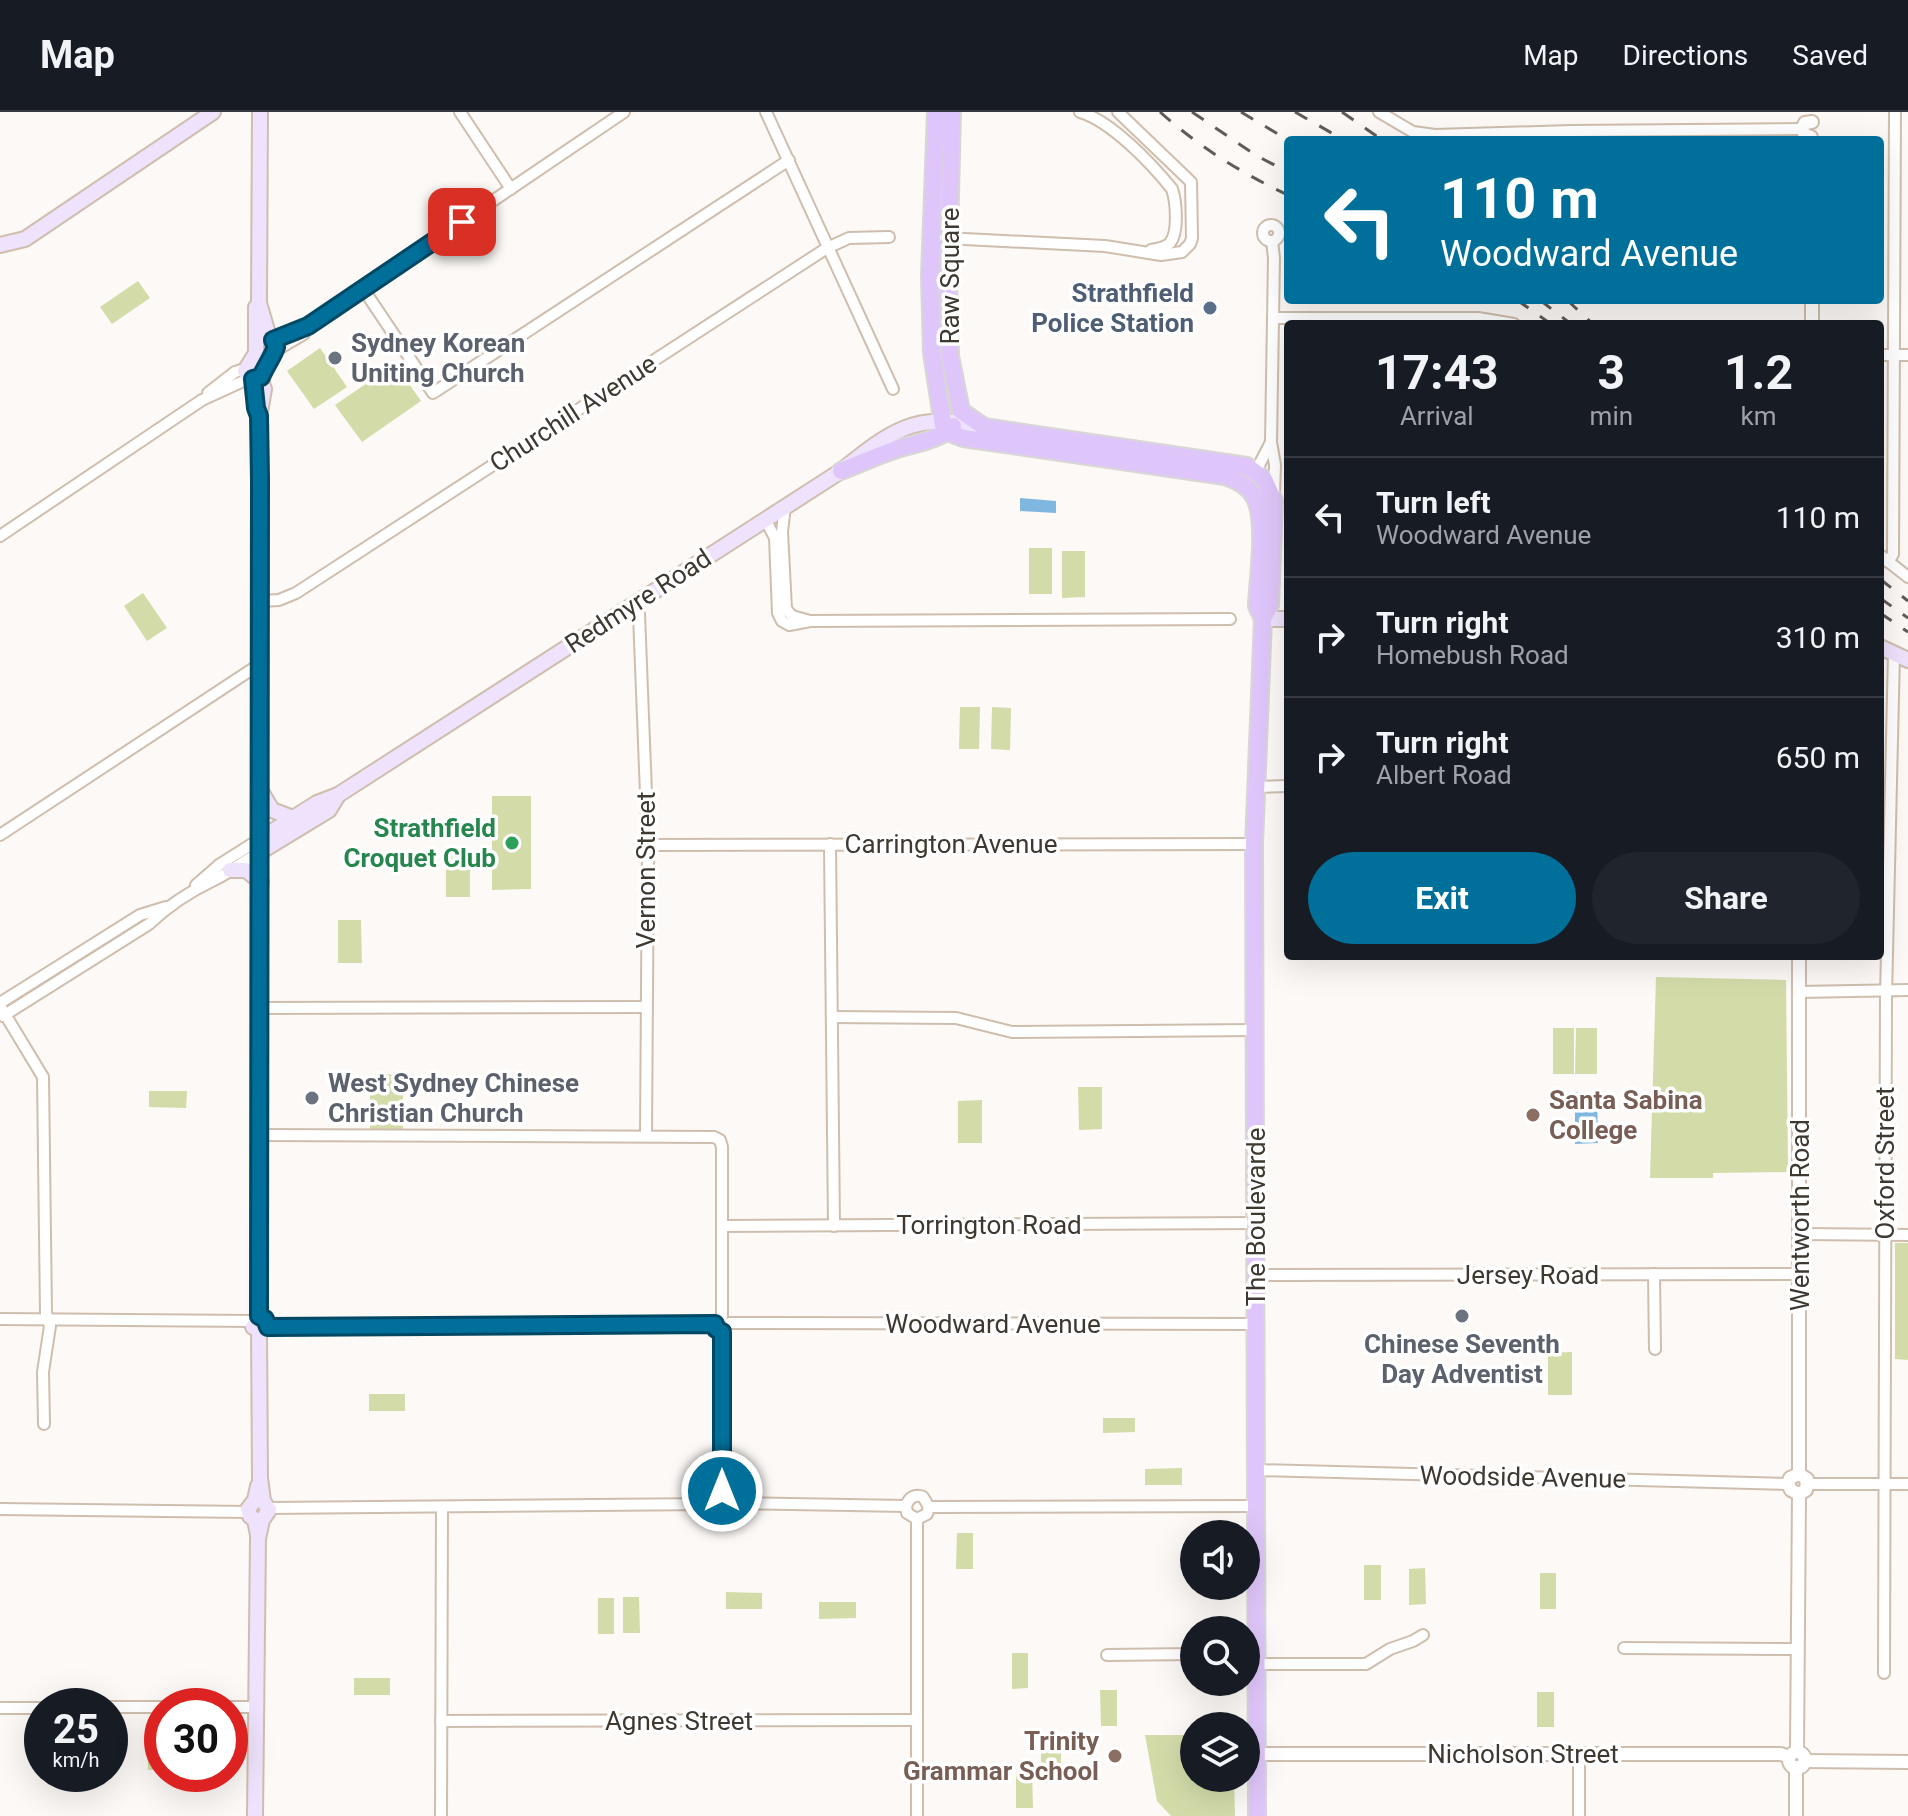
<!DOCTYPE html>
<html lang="en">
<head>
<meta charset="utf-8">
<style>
	body { margin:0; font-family:Roboto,sans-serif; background:#20242c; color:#f1f3f6; height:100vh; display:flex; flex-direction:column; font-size:30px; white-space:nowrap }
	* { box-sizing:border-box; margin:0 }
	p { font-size:26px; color:#9ea1a6 }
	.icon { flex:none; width:44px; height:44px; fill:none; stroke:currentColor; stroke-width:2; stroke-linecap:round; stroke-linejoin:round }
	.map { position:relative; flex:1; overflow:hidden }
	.sheet { position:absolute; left:1284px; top:208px; width:600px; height:640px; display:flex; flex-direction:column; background:#171b24; border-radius:8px; box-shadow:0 8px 32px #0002 }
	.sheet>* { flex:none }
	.top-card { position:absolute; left:1284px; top:24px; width:600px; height:168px; border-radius:8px; box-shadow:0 8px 32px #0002; background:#006f9a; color:#fff; overflow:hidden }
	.buttons { position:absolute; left:1180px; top:1408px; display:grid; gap:16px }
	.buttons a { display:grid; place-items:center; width:80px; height:80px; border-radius:50%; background:#171b24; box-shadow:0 8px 32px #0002; font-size:40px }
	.speed { position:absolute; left:24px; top:1576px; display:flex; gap:16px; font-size:40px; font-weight:700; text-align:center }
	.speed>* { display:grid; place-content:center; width:104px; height:104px; border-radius:50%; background:#171b24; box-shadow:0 8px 32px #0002; line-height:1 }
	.speed small { font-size:20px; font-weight:400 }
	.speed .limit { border:12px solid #d22; background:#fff; color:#111 }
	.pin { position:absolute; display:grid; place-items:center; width:68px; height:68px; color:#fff; margin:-34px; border-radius:16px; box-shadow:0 4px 12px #0006 }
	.me { position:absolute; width:88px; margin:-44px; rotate:0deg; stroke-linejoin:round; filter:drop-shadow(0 0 6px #0008) }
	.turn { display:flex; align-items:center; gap:28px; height:168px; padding:0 24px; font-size:36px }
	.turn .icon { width:104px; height:104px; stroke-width:2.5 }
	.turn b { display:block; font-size:56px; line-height:68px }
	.eta { display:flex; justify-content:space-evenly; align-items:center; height:136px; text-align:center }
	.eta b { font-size:48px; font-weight:700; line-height:56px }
	.action { display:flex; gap:16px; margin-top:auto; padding:16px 24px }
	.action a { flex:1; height:92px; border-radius:48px; background:#006f9a; color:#fff; font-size:32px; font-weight:700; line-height:92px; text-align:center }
	.action a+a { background:#20242c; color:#f1f3f6 }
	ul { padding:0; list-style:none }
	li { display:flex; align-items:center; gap:24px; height:120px; padding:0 24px; border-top:2px solid #363941 }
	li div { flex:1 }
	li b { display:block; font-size:30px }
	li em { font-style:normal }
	header { display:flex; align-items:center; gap:48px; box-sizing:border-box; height:112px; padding:0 40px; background:#171b24; border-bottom:2px solid #363941 }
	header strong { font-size:38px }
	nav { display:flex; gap:44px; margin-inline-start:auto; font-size:28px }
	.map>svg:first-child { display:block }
	.green { fill:#d3dca9 }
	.water { fill:#7fb7e0 }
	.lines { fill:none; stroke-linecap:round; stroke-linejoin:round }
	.minor-casing { stroke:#cfbeae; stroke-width:14 }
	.tertiary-casing { stroke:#cfbeae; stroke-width:16 }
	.secondary-casing { stroke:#cfbeae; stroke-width:18 }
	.primary-casing { stroke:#d8d7d6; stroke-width:20 }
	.minor { stroke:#fff; stroke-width:10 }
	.tertiary { stroke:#fff; stroke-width:12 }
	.secondary { stroke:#efe2fc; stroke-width:14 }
	.primary { stroke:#dfc6fa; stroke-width:16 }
	.rail { stroke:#605b55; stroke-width:3; stroke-dasharray:14 14; stroke-linecap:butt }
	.route-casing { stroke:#004864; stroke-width:20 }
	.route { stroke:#006f9a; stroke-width:14 }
	.service-dot { fill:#5c6f8a; stroke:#fff; stroke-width:3 }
	.worship-dot { fill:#6b7280; stroke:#fff; stroke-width:3 }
	.leisure-dot { fill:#2e9e5b; stroke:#fff; stroke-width:3 }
	.education-dot { fill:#8d6e63; stroke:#fff; stroke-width:3 }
	.labels { text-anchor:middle; stroke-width:7; stroke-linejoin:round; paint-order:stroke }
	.street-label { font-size:26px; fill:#3e3831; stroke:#fff }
	.service-label { font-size:26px; font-weight:bold; fill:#4e5e75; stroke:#fff; text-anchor:end }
	.worship-label { font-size:26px; font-weight:bold; fill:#5b616d; stroke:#fff; text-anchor:start }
	.leisure-label { font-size:26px; font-weight:bold; fill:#27864d; stroke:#fff; text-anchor:end }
	.education-label { font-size:26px; font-weight:bold; fill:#785e54; stroke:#fff; text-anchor:start }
</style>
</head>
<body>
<header>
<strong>Map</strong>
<nav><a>Map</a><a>Directions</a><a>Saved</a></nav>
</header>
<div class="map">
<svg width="1908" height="1704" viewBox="0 0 1908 1704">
	<rect width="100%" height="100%" fill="#fcf9f6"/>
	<g class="green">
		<path d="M138,169L150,186L112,212L100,195Z"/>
		<path d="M320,236L347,275L314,297L287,259Z"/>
		<path d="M395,252L421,289L362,330L335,293Z"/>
		<rect x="1029" y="436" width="23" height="46"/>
		<path d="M1062,439H1085V485L1062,486Z"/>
		<path d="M143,481L167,516L147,529L124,494Z"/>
		<path d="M960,595H980L979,637H959Z"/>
		<path d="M992,595L1011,596L1010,638L991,637Z"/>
		<path d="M492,684H531V777L492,778Z"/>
		<rect x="446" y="743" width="24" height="42"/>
		<path d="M338,808H361L362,851H338Z"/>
		<path d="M1656,865L1786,868L1788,1060L1713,1061V1066H1650Z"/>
		<rect x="1553" y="916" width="21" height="46"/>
		<path d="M1576,916H1597V962H1575Z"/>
		<path d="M403,962V1018H370V963Z"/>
		<path d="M1078,975H1102V1017L1079,1018Z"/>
		<path d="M149,979H187L186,996L149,995Z"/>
		<path d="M982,988V1031H958V989Z"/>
		<path d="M1895,1131H1908V1248L1895,1247Z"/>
		<path d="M1572,1240V1283H1548V1241Z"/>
		<rect x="369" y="1282" width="36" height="17"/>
		<path d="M1103,1306H1135V1320L1103,1321Z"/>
		<path d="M1182,1356V1373H1145V1357Z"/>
		<path d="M957,1421H973V1457H956Z"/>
		<rect x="1364" y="1453" width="17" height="35"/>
		<path d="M1425,1456L1426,1492L1409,1493V1457Z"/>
		<rect x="1540" y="1461" width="16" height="36"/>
		<path d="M726,1480L762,1481V1497H726Z"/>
		<path d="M623,1485H639L640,1521H623Z"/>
		<rect x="598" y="1486" width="16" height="36"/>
		<path d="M819,1490H856V1506L819,1507Z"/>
		<path d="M1012,1541H1028V1576L1012,1577Z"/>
		<rect x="354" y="1566" width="36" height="17"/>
		<path d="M1100,1578H1117V1614H1101Z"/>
		<rect x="1537" y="1580" width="17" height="35"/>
		<path d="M147,1615H162V1657L148,1658Z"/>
		<path d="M1145,1623H1194V1666H1234L1235,1704H1171L1157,1689Z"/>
		<rect x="1041" y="1629" width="20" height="42"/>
		<path d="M1016,1660H1032L1033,1696H1016Z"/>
	</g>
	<g class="water">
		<path d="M1020,386L1056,389V401L1020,399Z"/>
		<path d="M1575,980H1597L1598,1031L1575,1032Z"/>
	</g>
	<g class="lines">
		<defs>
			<g id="minor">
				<path d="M460,0L511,77"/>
				<path d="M766,0L893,277"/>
				<path d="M1080,0C1111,9 1151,51 1172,77C1176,89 1179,120 1170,131C1165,136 1158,137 1151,138"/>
				<path d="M1379,0L1413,20L1435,23L1571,19L1802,17"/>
				<circle cx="1271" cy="121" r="8"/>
				<path d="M945,126L1105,134L1161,143L1182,140L1190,132L1192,126L1191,70L1118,0"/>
				<path d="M1272,129L1274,146L1271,330L1275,353L1274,382"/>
				<path d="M364,178L433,281L789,48"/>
				<path d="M1273,206H1478L1514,212"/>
				<path d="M273,228L308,214L624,0"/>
				<path d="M275,239L304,222"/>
				<path d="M1880,243H1908"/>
				<path d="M208,281L235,260L245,257"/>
				<path d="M1256,359L1271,330"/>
				<path d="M785,394L782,420L786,497L792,504L810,509"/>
				<path d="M765,407L775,426L778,501L782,509L789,513L810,509L1230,507"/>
				<path d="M0,424L202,288L250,266"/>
				<path d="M1880,443L1908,465"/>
				<path d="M1888,450L1893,442L1895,0"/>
				<path d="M260,489L279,488L296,481L827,136L849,126L889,125"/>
				<path d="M634,493L639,502L648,733L646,1024"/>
				<path d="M1255,675L1288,674"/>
				<path d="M0,723L260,552"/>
				<path d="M830,732L834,1114"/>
				<path d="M648,733L1254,732"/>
				<path d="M196,773L219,753L260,727"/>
				<path d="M1799,880L1908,878"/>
				<path d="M0,891L140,803L166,795"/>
				<path d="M0,894L43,965L46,1201L50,1214L43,1260L44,1312"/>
				<path d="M260,896L645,895"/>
				<path d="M3,904L149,812C169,793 187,781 212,769C229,761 244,749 260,740"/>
				<path d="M832,905L956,906L1012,920L1255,918"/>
				<path d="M260,1023L714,1025L720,1028L722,1035V1205"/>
				<path d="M723,1114L1255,1111"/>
				<path d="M1801,1122L1908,1123"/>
				<path d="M1654,1162L1655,1237"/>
				<path d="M1256,1163L1801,1162"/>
				<path d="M0,1207L253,1209"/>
				<path d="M730,1211L1256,1212"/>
				<path d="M266,1214L715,1212"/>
				<path d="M722,1220V1379"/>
				<path d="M1257,1358L1788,1372"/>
				<path d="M1808,1372H1908"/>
				<path d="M735,1391L906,1394"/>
				<path d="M710,1392L714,1400L721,1403L732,1399L734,1387L730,1381L722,1379"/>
				<path d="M906,1394L907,1401L917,1407L927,1402L929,1395"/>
				<path d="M906,1394C909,1385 915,1382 923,1385L929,1395"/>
				<path d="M929,1395L1257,1394"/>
				<path d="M268,1396L710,1392"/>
				<path d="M0,1397L248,1400"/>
				<path d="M917,1407V1704"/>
				<path d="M1624,1536L1798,1537"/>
				<path d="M1107,1543L1194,1542"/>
				<path d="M1256,1552H1366L1390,1537L1413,1529L1423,1523"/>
				<path d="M1884,1561L1886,884L1894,541"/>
				<path d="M110,1595H162"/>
				<path d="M230,1595H256"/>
				<path d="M0,1596H42"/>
				<path d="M441,1609L917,1608"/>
				<path d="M441,1704L442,1395"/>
				<path d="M1579,1704V1643"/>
			</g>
			<g id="tertiary">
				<path d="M1811,25L1805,23L1802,17L1805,11L1812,10"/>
				<path d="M1812,212V188"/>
				<path d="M1799,1362V844"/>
				<path d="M1799,1382L1791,1378L1788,1372L1790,1366L1799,1362"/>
				<path d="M1799,1382L1806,1378L1807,1367L1799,1362"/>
				<path d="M1797,1640L1799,1382"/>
				<circle cx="1797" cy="1648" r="8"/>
				<path d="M1257,1642H1781L1789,1645"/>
				<path d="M1804,1649L1908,1650"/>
				<path d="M1796,1655V1704"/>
			</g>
			<g id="secondary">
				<path d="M260,0L259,191L269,225L276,235L260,266L264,277L260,300"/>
				<path d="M0,133L25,127L213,0"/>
				<path d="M256,195V241L245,259L250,266H260"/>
				<path d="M253,267L259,304L260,397L259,1204L264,1206L266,1212L259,1218"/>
				<path d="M1263,507H1288"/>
				<path d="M1880,535L1908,548"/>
				<path d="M262,681L272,698L293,706"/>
				<path d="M260,727L317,691L338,683L841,359C891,319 914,300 981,314"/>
				<path d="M260,740L329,698L338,683"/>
				<path d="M230,758H246L261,770"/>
				<path d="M253,1215L259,1218L260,1366L263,1389L269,1398L262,1408L258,1427L255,1704"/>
				<path d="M258,1423L255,1408L250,1404L248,1397L255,1388L258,1374"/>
			</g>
			<g id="primary">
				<path d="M936,0L930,164L932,241L943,313L948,320L963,326L1225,364C1237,368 1249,374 1255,386C1267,411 1258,466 1257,494L1263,507"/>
				<path d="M952,0L948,166L950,244L961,299L984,315L1247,354L1264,367L1274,389L1270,493L1263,507L1254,732L1257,1704"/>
				<path d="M841,359C859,352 876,344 894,338C914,331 939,329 953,314"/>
			</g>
		</defs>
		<use href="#minor" class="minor-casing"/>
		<use href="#tertiary" class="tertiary-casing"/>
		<use href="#secondary" class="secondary-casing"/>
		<use href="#primary" class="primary-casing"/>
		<use href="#minor" class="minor"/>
		<use href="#tertiary" class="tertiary"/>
		<use href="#secondary" class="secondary"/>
		<use href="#primary" class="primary"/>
		<g class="rail">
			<path d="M1160,0C1198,34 1241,61 1288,83"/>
			<path d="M1192,0L1257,44L1288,60"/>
			<path d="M1241,0L1288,28"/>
			<path d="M1295,0L1344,28"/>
			<path d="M1342,0L1382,28"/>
			<path d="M1517,188L1551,212"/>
			<path d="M1540,188L1571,212"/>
			<path d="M1567,188L1593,212"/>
			<path d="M1880,467L1908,489"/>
			<path d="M1880,486L1908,506"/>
			<path d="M1880,501L1908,520"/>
		</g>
	</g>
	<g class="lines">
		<defs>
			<path id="route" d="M462,110L308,214L273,228L276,235C273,244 265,255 261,265L253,267L256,296L259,304L260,367L259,1204L265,1207L268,1215L715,1212L716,1217L722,1220V1379"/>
		</defs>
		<use href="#route" class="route-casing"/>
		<use href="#route" class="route"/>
	</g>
	<circle class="service-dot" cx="1210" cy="196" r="8"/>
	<g class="worship-dot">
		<circle cx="335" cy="246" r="8"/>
		<circle cx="312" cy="986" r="8"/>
		<circle cx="1462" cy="1204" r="8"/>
	</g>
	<circle class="leisure-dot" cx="512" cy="731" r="8"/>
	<g class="education-dot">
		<circle cx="1533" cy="1003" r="8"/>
		<circle cx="1115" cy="1644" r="8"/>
	</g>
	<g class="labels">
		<g class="street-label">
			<text transform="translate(950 164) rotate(-90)" y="9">Raw Square</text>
			<text transform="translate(573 301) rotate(-33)" y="9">Churchill Avenue</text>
			<text transform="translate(638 489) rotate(-33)" y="9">Redmyre Road</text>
			<text x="951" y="741">Carrington Avenue</text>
			<text transform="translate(646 758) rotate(-90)" y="9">Vernon Street</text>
			<text transform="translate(1885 1051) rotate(-90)" y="9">Oxford Street</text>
			<text transform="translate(1800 1103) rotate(-90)" y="9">Wentworth Road</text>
			<text transform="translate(1256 1105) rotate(-90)" y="9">The Boulevarde</text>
			<text x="989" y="1122">Torrington Road</text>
			<text x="1528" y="1172">Jersey Road</text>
			<text x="993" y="1221">Woodward Avenue</text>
			<text transform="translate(1523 1365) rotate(1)" y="9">Woodside Avenue</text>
			<text x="679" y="1618">Agnes Street</text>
			<text x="1523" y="1651">Nicholson Street</text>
		</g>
		<g class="service-label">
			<text x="1194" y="190">Strathfield<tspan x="1194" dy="30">Police Station</tspan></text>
		</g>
		<g class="worship-label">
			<text x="351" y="240">Sydney Korean<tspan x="351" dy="30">Uniting Church</tspan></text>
			<text x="328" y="980">West Sydney Chinese<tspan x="328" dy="30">Christian Church</tspan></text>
			<text x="1462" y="1241" text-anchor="middle">Chinese Seventh<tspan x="1462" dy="30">Day Adventist</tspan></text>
		</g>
		<g class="leisure-label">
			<text x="496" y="725">Strathfield<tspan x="496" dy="30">Croquet Club</tspan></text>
		</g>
		<g class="education-label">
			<text x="1549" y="997">Santa Sabina<tspan x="1549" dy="30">College</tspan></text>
			<text x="1099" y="1638" text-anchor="end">Trinity<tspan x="1099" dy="30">Grammar School</tspan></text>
		</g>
	</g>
</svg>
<div class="buttons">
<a><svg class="icon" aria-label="sound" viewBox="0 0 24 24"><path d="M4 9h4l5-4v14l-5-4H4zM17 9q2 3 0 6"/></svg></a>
<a><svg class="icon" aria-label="search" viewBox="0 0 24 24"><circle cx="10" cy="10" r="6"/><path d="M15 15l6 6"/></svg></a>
<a><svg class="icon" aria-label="layers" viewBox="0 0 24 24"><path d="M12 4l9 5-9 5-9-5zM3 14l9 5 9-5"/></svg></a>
</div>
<div class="speed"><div>25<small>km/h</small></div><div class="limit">30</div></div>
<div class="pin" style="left:462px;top:110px;background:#d93025"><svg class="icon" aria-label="arrive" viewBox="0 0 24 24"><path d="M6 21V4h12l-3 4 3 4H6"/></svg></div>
<svg class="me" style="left:722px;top:1379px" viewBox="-20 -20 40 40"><circle r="17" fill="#006f9a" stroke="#fff" stroke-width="3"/><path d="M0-11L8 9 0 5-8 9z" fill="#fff"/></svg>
<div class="top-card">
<div class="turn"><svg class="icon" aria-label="left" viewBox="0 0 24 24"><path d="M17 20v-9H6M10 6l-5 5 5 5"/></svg><div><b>110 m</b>Woodward Avenue</div></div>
</div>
<section class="sheet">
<div class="eta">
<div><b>17:43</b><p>Arrival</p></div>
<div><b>3</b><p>min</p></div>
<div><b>1.2</b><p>km</p></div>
</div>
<ul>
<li><svg class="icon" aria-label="left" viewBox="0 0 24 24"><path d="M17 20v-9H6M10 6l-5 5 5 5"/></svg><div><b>Turn left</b><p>Woodward Avenue</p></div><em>110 m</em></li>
<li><svg class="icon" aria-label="right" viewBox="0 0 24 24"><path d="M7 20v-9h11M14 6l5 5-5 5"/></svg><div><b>Turn right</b><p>Homebush Road</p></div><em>310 m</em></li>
<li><svg class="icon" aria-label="right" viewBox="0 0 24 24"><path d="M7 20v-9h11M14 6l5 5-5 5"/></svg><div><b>Turn right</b><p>Albert Road</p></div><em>650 m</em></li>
</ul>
<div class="action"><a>Exit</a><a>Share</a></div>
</section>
</div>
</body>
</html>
